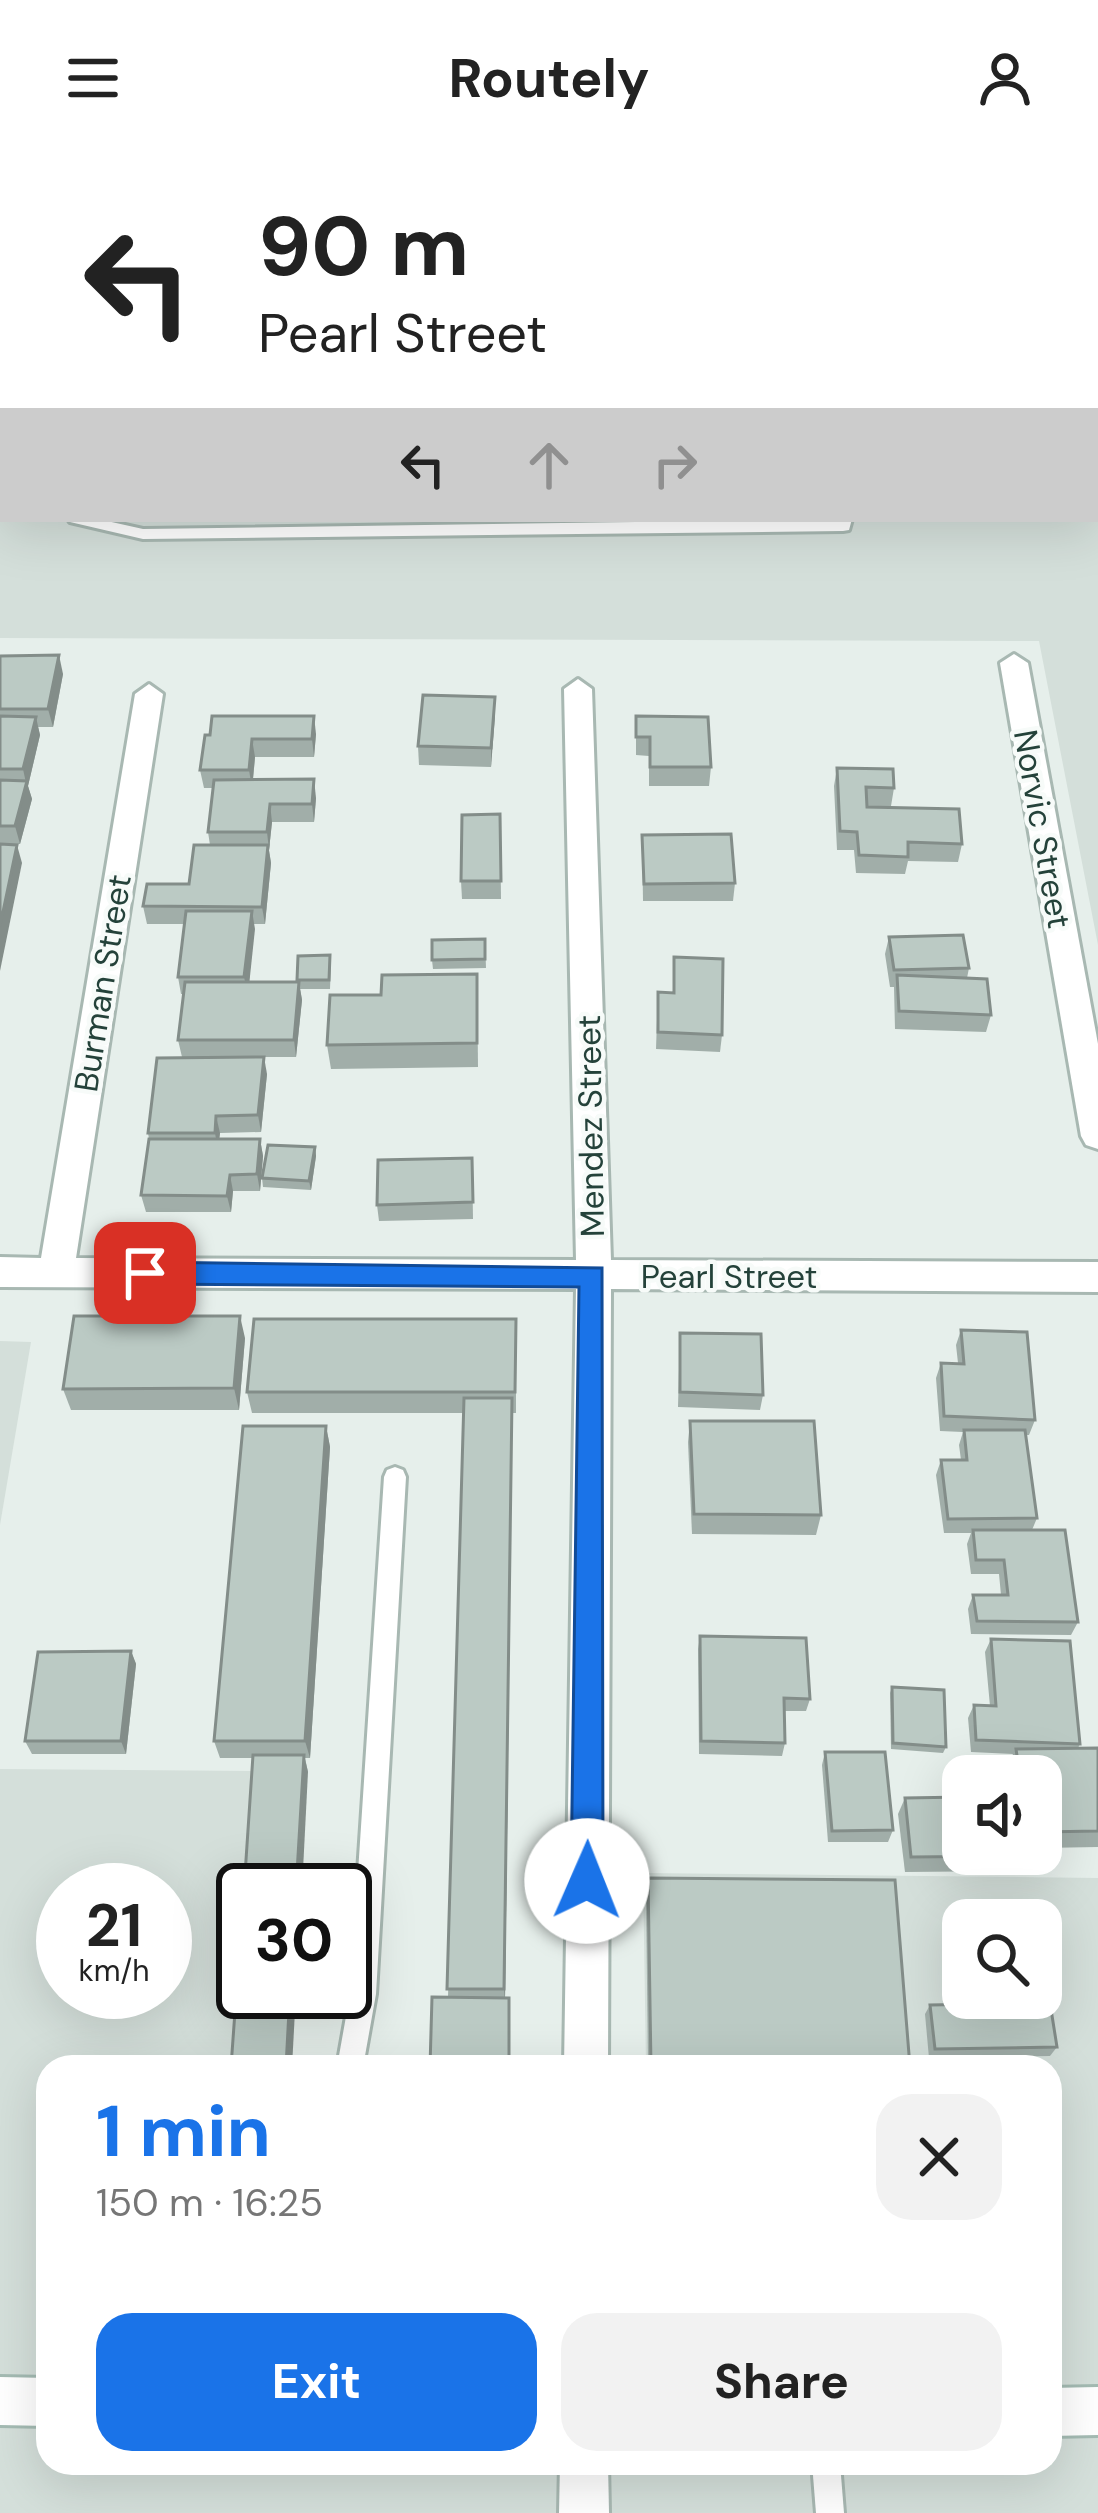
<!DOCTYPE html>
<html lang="en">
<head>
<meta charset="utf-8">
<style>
	body { margin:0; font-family:"DM Sans",sans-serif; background:#f2f2f2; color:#222; height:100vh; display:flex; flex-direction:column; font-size:45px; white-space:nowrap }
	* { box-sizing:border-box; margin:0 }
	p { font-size:39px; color:#767676 }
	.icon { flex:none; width:66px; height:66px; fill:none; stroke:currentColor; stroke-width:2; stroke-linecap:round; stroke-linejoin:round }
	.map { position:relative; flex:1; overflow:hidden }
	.panel { position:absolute; left:36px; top:1899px; width:1026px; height:420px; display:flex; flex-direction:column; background:#fff; border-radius:36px; box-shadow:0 12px 48px #0002 }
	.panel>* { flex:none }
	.guide { position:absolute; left:0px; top:0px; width:1098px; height:366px; box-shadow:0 12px 48px #0002; background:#fff; color:#222; overflow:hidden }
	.fabs { position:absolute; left:942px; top:1599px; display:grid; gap:24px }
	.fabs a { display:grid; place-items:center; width:120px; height:120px; border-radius:24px; background:#fff; box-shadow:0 12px 48px #0002; font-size:60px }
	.speed { position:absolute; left:36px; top:1707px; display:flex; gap:24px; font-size:60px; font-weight:700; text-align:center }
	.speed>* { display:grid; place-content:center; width:156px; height:156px; border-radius:50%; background:#fff; box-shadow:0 12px 48px #0002; line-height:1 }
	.speed small { font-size:30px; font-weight:400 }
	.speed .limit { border:6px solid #111; border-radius:18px; background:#fff; color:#111 }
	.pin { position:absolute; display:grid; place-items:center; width:102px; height:102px; color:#fff; margin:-51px; border-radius:24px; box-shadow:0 6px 18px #0006 }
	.me { position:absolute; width:132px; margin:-66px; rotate:1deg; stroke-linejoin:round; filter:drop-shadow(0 0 9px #0008) }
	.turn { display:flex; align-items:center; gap:42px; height:252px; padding:0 60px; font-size:54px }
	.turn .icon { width:156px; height:156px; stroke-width:2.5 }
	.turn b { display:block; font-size:84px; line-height:102px }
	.lanes { display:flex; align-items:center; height:114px; padding:0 60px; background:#0003; justify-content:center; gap:60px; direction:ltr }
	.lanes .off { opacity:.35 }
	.round { display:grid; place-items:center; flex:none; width:126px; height:126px; border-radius:36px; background:#f2f2f2 }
	.summary { display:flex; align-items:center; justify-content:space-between; height:204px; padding:0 60px }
	h1 { font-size:72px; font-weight:700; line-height:90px; color:#1a73e8 }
	.button { display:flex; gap:24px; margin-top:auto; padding:24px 60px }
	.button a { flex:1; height:138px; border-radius:36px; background:#1a73e8; color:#fff; font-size:48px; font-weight:700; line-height:138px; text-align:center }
	.button a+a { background:#f2f2f2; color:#222 }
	header { display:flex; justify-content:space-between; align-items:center; height:156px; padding:0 60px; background:#fff; font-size:54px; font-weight:700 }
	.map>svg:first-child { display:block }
	.built { fill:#d4dfda; fill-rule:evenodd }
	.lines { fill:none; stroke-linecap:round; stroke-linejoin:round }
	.lane-casing { stroke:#a8b8b2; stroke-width:6 }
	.street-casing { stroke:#a8b8b2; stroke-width:6 }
	.secondary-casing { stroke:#a4bbb3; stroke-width:6 }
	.lane { fill:#fff; fill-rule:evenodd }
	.street { fill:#fff; fill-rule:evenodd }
	.secondary { fill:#fff; fill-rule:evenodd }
	.wall { fill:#a1aea9 }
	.shaded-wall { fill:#838d89 }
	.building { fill:#bbcac4; stroke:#838d89; stroke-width:3 }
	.route { fill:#1a73e8; stroke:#114b97; stroke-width:3 }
	.labels { text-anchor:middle; stroke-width:9; stroke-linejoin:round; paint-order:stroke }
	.street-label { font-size:33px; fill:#24423a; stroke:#f7fbf9 }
</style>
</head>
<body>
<header><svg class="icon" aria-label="menu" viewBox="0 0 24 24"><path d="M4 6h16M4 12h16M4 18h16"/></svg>Routely<svg class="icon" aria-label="person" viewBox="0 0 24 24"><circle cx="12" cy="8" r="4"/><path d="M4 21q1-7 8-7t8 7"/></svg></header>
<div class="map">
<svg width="1098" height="2357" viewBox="0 0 1098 2357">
	<rect width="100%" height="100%" fill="#e6efeb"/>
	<g class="built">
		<path d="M0,0H1098V789L1039,485L0,482ZM3,3H1095V363H3Z"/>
		<path d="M0,1185L31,1186L0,1369Z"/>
		<path d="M0,1613L256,1615L249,1734H243L237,1911H48V2307H1050V1911H646L643,1717L1098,1722V2357H0ZM63,1734H165V1836H63ZM963,1764H1041V1842H963Z"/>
	</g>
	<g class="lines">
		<defs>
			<g id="lane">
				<path d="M1013,0H1027L1028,3H1014Z"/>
				<rect x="1095" y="9" width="3" height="8"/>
				<rect x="0" y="92" width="3" height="8"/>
				<rect x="1095" y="92" width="3" height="8"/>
				<rect x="1095" y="183" width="3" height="8"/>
				<path d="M1095,268L1098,269V281L1095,280Z"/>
				<path d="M68,363H98L143,373L852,363L849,374L843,375L143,383L70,366Z"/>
				<path d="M395,1311L403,1314L406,1321L376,1838L363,1911H337L350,1838L384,1321L387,1314Z"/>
				<path d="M812,2307H840L844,2357H816Z"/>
			</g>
			<g id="street">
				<path d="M1014,498L1028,507L1098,888V993L1086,989L1081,980L1000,507Z"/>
				<path d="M578,523L592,533L611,1104L1098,1106V1136L611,1133L608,1911H564L576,1133L0,1131V1101L41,1102L135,538L149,528L163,538L76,1102L576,1104L564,533Z"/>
				<path d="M560,2307H608L609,2357H559Z"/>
			</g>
			<g id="secondary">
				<path d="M0,2221L48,2222V2270L0,2269Z"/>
				<path d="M1098,2231V2279L1050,2280V2232Z"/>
			</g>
		</defs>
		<use href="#lane" class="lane-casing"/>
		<use href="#street" class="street-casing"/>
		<use href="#secondary" class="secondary-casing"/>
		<use href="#lane" class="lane"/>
		<use href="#street" class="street"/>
		<use href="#secondary" class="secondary"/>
	</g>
	<g class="wall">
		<path d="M0,500L63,518L53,571H38L40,579L28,630L32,643L20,688H0Z"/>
		<path d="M495,541L491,611L419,609L418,590Z"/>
		<path d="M636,560L711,611L709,630H649V600L636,599Z"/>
		<path d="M316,578L314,601H255L253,624L316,642L314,666H272L269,694L271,707L265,768H254L249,826H298V800L331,808L330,833H300L302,844L296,901H182L178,884L183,838H181L178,821L185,768H147L143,750L189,728L210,689L208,676L213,632H204L200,614L205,579Z"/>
		<path d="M837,612L894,632L891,650L867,651L962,688L958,706L908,705L905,718L856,717L854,694H837L834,630Z"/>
		<path d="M500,658L501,743H462L461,725Z"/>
		<path d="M642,679L735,727L733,745H643Z"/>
		<path d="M889,781L969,812L967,822L991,859L986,876L895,873L894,831H890L885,798Z"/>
		<path d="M485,783L486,812L433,813L432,804Z"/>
		<path d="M477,818L478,911L331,913L327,889L381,839Z"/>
		<path d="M658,836L722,879L720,896L656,893Z"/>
		<path d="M267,918L261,976L220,977L219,983H260L263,1000L260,1035H233L231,1056H146L141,1039L149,983L148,977Z"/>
		<path d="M315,991L316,1000L311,1034L263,1031L262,1022Z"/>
		<path d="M472,1002L473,1063L379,1065L377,1049Z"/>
		<path d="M516,1163V1257H512L505,1842L448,1841L463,1257H252L247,1236Z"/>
		<path d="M961,1174L1035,1264L1029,1279H1025L1037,1362L1032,1374L1078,1466L1071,1479L971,1478L968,1453L973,1439H1001L999,1418H971L967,1388L971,1377H944L936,1319L941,1304H961L959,1289L963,1276L940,1275L936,1222L941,1207H958L956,1189Z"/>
		<path d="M680,1177L763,1239L760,1254L678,1251Z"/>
		<path d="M245,1182L239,1254H71L63,1233Z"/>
		<path d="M690,1265L821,1359L816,1379L692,1378L688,1286Z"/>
		<path d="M326,1270L330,1291L310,1602H305L308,1616L253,1602H220L214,1585Z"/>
		<path d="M700,1480L810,1543L806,1555H784L785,1587L782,1600L699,1598L698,1493Z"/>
		<path d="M991,1483L1080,1588L1078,1592H1098V1691L1041,1692V1620H1009L1007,1610L1013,1598L971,1596L968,1562L974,1549L990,1550L985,1496Z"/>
		<path d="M131,1495L136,1508L126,1598H32L25,1585Z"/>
		<path d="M892,1531L946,1591L943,1597L891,1593L890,1537Z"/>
		<path d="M825,1596L893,1674L888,1686H828L822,1609Z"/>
		<path d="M905,1642L1032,1700L1023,1715L905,1716L898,1658Z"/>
		<path d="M648,1722L910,1911H648L646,1741Z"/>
		<path d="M930,1849L1057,1891L1050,1900L929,1902L925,1858Z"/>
	</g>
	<g class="shaded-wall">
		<path d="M59,499L63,518L53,571L48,553Z"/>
		<path d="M495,541V560L491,611V592Z"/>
		<path d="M314,560L316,578L314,601L312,583Z"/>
		<path d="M36,561L40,579L28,630L32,643L20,688L15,670L26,627L23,613Z"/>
		<path d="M252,583L255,601L252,632L249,614Z"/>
		<path d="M314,623L316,642L314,666L312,648Z"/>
		<path d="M270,648L272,666L269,694L267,676Z"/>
		<path d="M17,689L22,707L0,815V770Z"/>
		<path d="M268,689L271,707L265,768L262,751Z"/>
		<path d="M252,755L255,773L248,839L244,821Z"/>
		<path d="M299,826L302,844L296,901L294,884Z"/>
		<path d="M264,901L267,918L261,976L258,959Z"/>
		<path d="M216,960L220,977L218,994L215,977Z"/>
		<path d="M260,983L263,1000L260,1035L257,1018Z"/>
		<path d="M315,991L316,1000L311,1034L309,1025Z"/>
		<path d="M230,1019L233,1035L231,1056L227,1040Z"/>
		<path d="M240,1160L245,1182L239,1254L234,1232Z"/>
		<path d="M512,1263L505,1847L504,1833Z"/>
		<path d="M326,1270L330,1291L310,1602L305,1585Z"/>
		<path d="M131,1495L136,1508L126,1598L121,1585Z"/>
		<path d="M304,1599L308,1616L302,1734H296Z"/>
		<path d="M290,1836H296L292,1911H286Z"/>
	</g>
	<g class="building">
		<path d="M59,499L48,553H0V500Z"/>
		<path d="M423,539L495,541L491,592L418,590Z"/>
		<path d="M0,560L36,561L23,613H0Z"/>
		<path d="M212,560H314L312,583H252L249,614H200L205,579H210Z"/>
		<path d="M636,560L708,561L711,611H650V581H636Z"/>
		<path d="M837,612L893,613L894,632L866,631L867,651L959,653L962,688L908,686V701L859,699L857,676L840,675Z"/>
		<path d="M314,623L312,648H270L267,676H208L214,624Z"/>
		<path d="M0,624L27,625L15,670H0Z"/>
		<path d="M500,658L501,725H461L462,659Z"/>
		<path d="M731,678L735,727L644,728L642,679Z"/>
		<path d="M0,688L17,689L0,770Z"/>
		<path d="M194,689H268L262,751L143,750L147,728H189Z"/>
		<path d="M186,755H252L244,821H178Z"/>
		<path d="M963,779L969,812L894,814L889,781Z"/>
		<path d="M485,783V803L432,804V784Z"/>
		<path d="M330,799L329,824H297L298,800Z"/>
		<path d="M674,801L723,803L722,879L658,876V836L674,837Z"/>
		<path d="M477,818V887L327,889L330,839H381L382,819Z"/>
		<path d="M897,819L987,823L991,859L899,855Z"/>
		<path d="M185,826H299L294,884H178Z"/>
		<path d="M264,901L258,959L216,960L215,977H148L157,902Z"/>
		<path d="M149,983H260L257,1018L230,1019L227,1040L141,1039Z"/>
		<path d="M268,989L315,991L309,1025L262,1022Z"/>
		<path d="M472,1002L473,1046L377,1049L378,1004Z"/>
		<path d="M74,1160H240L234,1232L63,1233Z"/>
		<path d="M254,1163H516L515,1236H247Z"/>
		<path d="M961,1174L1027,1176L1035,1264L944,1260L941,1207L964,1208Z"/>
		<path d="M680,1177L761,1178L763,1239L680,1236Z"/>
		<path d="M464,1242H512L504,1833H447Z"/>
		<path d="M690,1265H814L821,1359L694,1358Z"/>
		<path d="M243,1270H326L305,1585H214Z"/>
		<path d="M964,1274H1025L1037,1362L948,1363L941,1304H967Z"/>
		<path d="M973,1374H1065L1078,1466L977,1465L973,1439H1008L1004,1404H976Z"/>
		<path d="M700,1480L806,1482L810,1543L784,1542L785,1587L701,1585Z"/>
		<path d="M991,1483L1070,1485L1080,1588L976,1584L974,1549L996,1550Z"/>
		<path d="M131,1495L121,1585H25L38,1496Z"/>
		<path d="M892,1531L944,1534L946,1591L893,1587Z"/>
		<path d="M1098,1592V1675L1041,1676V1620H1020L1016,1593Z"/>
		<path d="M825,1596H885L893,1674L832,1675Z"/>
		<path d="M253,1599H304L296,1734H244Z"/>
		<path d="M963,1641V1698H1032V1700L911,1701L905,1642Z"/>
		<path d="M648,1722L895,1724L910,1911H651Z"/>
		<path d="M243,1744V1836H290L286,1911H231Z"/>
		<path d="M432,1841L509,1842V1911H430Z"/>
		<path d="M1050,1847L1057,1891L935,1893L930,1849Z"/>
	</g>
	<path class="route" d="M145,1106L602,1112L603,1725L598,1736L587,1741L576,1736L571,1725L579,1131L145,1128L132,1117Z"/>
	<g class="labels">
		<g class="street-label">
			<text transform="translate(1043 673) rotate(80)" y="12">Norvic Street</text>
			<text transform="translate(102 827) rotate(-81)" y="12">Burman Street</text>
			<text transform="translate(590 970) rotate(-91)" y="12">Mendez Street</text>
			<text x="729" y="1132">Pearl Street</text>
		</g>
	</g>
</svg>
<div class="fabs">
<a><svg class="icon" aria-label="sound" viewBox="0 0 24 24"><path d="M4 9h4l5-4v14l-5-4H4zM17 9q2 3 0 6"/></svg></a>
<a><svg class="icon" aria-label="search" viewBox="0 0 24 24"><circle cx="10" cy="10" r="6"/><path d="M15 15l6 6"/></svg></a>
</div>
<div class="speed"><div>21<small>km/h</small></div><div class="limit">30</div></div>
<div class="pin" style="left:145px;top:1117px;background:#d93025"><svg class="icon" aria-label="arrive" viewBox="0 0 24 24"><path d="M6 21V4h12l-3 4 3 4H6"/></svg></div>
<svg class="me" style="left:587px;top:1725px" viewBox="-20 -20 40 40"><circle r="19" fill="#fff"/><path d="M0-13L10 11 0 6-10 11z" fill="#1a73e8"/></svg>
<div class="guide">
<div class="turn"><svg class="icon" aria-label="left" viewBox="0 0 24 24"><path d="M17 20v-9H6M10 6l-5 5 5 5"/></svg><div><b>90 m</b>Pearl Street</div></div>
<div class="lanes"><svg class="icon" aria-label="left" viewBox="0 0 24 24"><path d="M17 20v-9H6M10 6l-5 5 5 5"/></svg><svg class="icon off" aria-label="ahead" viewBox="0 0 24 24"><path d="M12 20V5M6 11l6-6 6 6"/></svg><svg class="icon off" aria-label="right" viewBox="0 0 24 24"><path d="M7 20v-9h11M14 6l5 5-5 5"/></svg></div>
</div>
<section class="panel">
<div class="summary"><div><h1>1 min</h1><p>150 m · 16:25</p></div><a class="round"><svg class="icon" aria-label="close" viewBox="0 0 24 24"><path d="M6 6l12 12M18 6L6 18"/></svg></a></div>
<div class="button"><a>Exit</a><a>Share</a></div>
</section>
</div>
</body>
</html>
